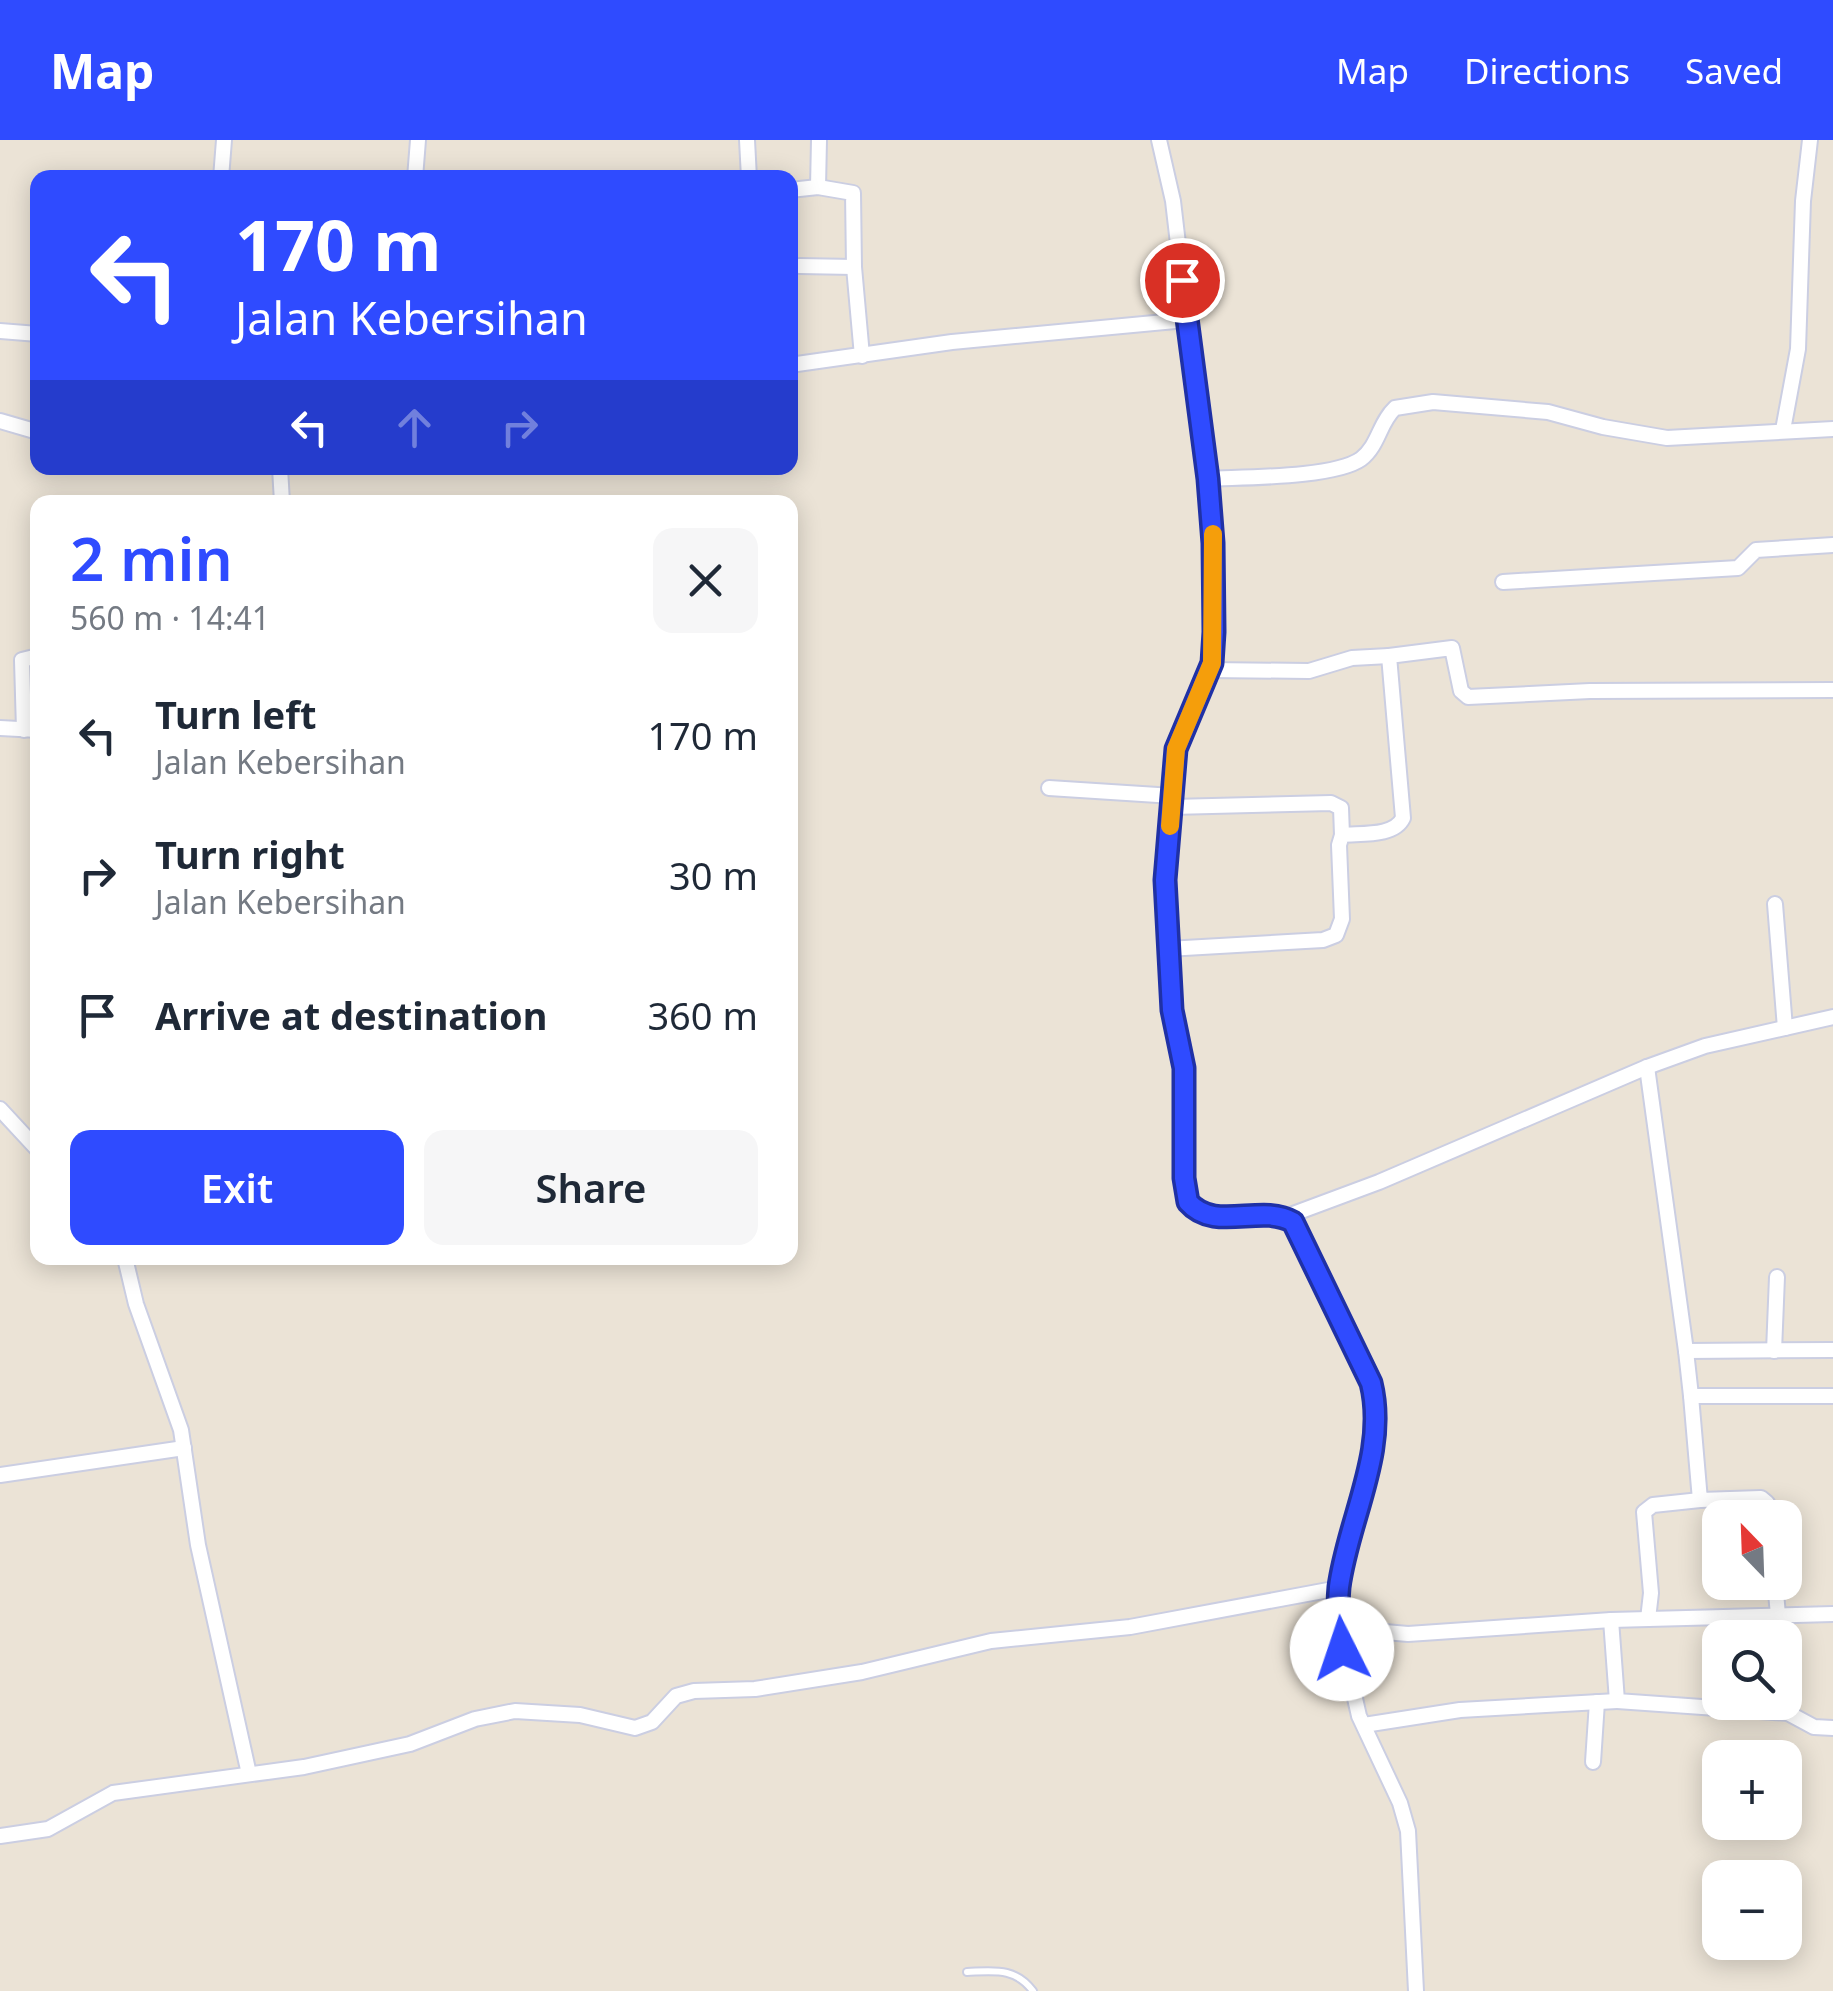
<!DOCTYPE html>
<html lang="en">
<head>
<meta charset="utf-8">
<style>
	body { margin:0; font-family:"Noto Sans",sans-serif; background:#f6f6f7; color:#1f2937; height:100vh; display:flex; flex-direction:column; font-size:38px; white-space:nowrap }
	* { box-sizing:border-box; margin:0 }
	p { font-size:32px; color:#747a83 }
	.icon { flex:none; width:55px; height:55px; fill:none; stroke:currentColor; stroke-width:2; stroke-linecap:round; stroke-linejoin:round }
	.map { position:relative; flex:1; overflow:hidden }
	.sheet { position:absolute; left:30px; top:355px; width:768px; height:770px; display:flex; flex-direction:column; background:#fff; border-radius:20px; box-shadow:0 5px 25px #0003 }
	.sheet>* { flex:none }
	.guide { position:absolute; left:30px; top:30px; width:768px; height:305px; border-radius:20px; box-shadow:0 5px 25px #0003; background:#2f4bff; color:#fff; overflow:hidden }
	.needle { width:65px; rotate:337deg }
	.tools { position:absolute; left:1702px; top:1360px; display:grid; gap:20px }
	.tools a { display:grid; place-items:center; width:100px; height:100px; border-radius:20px; background:#fff; box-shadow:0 5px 25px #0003; font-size:50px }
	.pin { position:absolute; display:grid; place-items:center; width:85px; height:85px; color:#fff; margin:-42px; border:5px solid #fff; border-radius:50%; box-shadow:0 2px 10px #0007 }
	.me { position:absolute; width:110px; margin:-55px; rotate:356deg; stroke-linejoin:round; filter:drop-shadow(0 0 8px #0008) }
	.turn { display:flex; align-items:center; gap:35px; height:210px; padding:0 40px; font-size:45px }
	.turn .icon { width:130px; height:130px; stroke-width:2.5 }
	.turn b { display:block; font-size:70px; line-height:85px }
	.lanes { display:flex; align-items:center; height:95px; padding:0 40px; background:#0003; justify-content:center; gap:50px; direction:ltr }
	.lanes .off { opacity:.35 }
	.round { display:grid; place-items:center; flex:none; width:105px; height:105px; border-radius:20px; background:#f6f6f7 }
	.head { display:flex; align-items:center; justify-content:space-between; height:170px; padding:0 40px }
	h1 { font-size:60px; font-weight:600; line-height:75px; color:#2f4bff }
	.button { display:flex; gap:20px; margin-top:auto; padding:20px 40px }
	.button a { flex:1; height:115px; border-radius:20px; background:#2f4bff; color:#fff; font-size:40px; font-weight:600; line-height:115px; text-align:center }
	.button a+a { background:#f6f6f7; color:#1f2937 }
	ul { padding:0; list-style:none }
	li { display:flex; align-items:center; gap:30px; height:140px; padding:0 40px }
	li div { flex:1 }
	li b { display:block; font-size:38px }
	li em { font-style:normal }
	header { display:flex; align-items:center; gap:60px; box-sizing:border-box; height:140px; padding:0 50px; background:#2f4bff; color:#fff }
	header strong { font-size:48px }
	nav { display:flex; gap:55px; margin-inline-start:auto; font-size:35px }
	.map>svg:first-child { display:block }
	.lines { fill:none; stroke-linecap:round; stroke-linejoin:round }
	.service-casing { stroke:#cbcee2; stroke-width:10 }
	.minor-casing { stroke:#cbcee2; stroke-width:18 }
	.service { stroke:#fff; stroke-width:6 }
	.minor { stroke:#fff; stroke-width:14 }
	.route-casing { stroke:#1f31a6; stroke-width:25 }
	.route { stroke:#2f4bff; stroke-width:18 }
	.slow { stroke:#f59e0b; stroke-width:18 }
</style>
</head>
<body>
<header>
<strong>Map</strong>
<nav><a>Map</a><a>Directions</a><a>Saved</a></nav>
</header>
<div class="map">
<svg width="1833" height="1851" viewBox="0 0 1833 1851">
	<rect width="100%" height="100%" fill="#ebe3d6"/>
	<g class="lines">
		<defs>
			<path id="service" d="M967,1832C994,1831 1015,1827 1033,1851"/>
			<g id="minor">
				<path d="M747,0L749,38"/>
				<path d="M1159,0L1173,61L1213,403L1211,523L1176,609L1165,741L1172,870L1183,928L1184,1039L1188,1061C1214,1093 1261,1063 1293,1081L1371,1243L1376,1269L1373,1306L1339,1448V1488L1359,1576L1400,1663L1408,1691L1416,1851"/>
				<path d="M221,38L224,0"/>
				<path d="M415,38L418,0"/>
				<path d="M818,47L819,0"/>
				<path d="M790,50L818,47L853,53L854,127L862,216"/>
				<path d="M799,126L854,127"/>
				<path d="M0,191L38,194"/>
				<path d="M790,225L952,202L1186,180"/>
				<path d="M0,281L38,292"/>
				<path d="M1783,290L1798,209L1803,61L1810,0"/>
				<path d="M280,328L282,362"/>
				<path d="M1208,339C1244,337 1334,338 1361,319C1379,305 1379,283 1395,268L1433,262L1548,272L1603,287L1667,298L1833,289"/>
				<path d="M1503,442L1738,428L1756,410L1833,405"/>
				<path d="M1209,530L1309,531L1352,518L1389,516"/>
				<path d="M0,588L38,590"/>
				<path d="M24,590L22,520L38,516"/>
				<path d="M1049,648L1173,656"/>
				<path d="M1172,667L1331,663L1341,668L1342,695"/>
				<path d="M1775,764L1785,888"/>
				<path d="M1167,809L1323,800L1336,795L1342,779L1339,705L1342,695C1361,693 1394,697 1403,678L1389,516L1452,508L1461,551L1468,557L1590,551L1833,550"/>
				<path d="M1647,927L1686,1211L1833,1210"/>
				<path d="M0,969L38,1010"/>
				<path d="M1285,1077L1379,1042L1647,927L1705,906L1833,877"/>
				<path d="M125,1118L136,1164L181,1290L198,1405L249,1634"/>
				<path d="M1686,1211L1691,1256"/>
				<path d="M1774,1211L1777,1137"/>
				<path d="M0,1335L184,1308"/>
				<path d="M1769,1378L1767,1363L1761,1358L1700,1360L1691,1256H1833"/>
				<path d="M1775,1442L1778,1475"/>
				<path d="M1648,1479L1651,1453L1644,1372L1653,1365L1700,1360"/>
				<path d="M1611,1480L1617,1561L1788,1573L1814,1587L1833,1588"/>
				<path d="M1339,1488L1408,1494L1611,1480L1833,1474"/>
				<path d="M1364,1585L1460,1570L1617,1561"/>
				<path d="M1593,1622L1597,1562"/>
				<path d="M0,1696L48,1689L113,1653L304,1627L410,1604L475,1579L515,1571L580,1575L635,1588L652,1582L676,1556L694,1551L755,1549L862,1532L991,1501L1130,1487L1339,1448"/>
			</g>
		</defs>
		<use href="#service" class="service-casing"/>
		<use href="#minor" class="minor-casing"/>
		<use href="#service" class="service"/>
		<use href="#minor" class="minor"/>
	</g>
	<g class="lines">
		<defs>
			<path id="route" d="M1182,140L1208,339L1213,403L1214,492L1212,523L1176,609L1165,740L1172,870L1184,928V1038L1188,1062C1215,1093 1261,1063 1293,1082L1371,1243C1388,1312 1348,1379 1339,1447C1337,1467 1339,1489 1342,1509"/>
		</defs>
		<use href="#route" class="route-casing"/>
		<use href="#route" class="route"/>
		<path class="slow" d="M1170,686L1176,609L1212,523L1213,394"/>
	</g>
</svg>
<div class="tools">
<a><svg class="needle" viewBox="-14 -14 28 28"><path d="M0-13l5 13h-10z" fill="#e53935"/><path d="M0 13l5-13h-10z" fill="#747a83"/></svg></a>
<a><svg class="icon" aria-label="search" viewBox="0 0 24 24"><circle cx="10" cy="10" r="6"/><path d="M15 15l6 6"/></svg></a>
<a>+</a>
<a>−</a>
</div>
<div class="pin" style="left:1182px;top:140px;background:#d93025"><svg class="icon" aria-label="arrive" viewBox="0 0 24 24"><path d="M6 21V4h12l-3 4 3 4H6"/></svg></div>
<svg class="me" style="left:1342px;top:1509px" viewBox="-20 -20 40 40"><circle r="19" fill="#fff"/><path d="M0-13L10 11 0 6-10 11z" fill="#2f4bff"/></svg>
<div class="guide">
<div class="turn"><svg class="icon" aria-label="left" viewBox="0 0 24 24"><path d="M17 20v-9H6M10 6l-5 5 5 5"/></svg><div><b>170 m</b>Jalan Kebersihan</div></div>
<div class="lanes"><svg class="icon" aria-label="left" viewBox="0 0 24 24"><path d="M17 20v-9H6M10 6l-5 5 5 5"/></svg><svg class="icon off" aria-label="ahead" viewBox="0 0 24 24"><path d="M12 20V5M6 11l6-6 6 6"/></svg><svg class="icon off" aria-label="right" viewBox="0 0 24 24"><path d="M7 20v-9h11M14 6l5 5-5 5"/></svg></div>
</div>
<section class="sheet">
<div class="head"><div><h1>2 min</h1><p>560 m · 14:41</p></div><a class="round"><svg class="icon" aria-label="close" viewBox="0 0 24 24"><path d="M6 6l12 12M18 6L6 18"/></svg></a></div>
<ul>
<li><svg class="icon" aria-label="left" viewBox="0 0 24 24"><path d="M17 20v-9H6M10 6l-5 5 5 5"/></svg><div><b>Turn left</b><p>Jalan Kebersihan</p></div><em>170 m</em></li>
<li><svg class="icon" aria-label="right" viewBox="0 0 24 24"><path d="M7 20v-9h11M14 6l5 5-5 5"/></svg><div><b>Turn right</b><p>Jalan Kebersihan</p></div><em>30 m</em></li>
<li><svg class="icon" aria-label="arrive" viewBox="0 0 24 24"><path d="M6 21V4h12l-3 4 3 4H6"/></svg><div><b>Arrive at destination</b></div><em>360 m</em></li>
</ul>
<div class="button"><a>Exit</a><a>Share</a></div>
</section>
</div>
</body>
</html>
